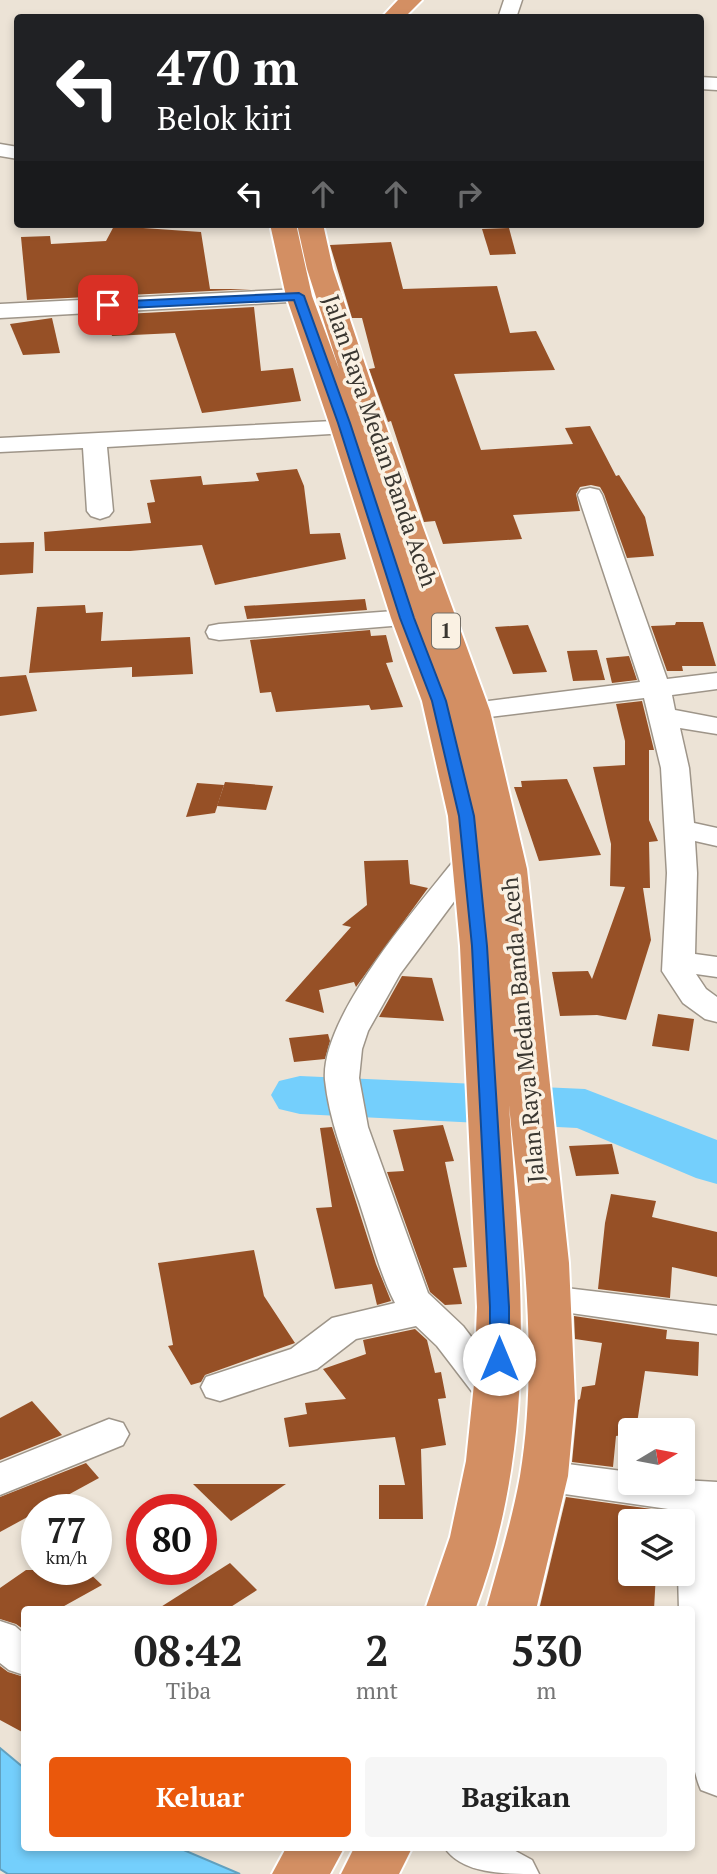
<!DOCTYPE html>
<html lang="id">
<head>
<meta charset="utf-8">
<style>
	body { margin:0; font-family:"PT Serif",serif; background:#f6f6f6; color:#222; height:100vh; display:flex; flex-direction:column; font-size:26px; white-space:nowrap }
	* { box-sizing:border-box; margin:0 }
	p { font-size:23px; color:#767676 }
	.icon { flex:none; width:38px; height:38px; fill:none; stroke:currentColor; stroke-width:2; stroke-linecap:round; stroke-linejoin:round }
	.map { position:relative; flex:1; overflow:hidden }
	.side { position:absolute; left:21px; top:1606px; width:674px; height:245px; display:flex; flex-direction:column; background:#fff; border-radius:7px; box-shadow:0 4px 10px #0003 }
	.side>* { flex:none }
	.guide { position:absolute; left:14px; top:14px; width:690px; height:214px; border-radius:7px; box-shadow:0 4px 10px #0003; background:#202124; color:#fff; overflow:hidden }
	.needle { width:46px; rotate:80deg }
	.controls { position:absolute; left:618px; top:1418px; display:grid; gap:14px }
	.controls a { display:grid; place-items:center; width:77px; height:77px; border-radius:7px; background:#fff; box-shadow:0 4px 10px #0003; font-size:35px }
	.speed { position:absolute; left:21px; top:1494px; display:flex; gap:14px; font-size:35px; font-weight:700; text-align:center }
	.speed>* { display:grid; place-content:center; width:91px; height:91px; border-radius:50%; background:#fff; box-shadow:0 4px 10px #0003; line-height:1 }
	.speed small { font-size:18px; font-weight:400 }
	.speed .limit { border:10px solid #d22; background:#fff; color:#111 }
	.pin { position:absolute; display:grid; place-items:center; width:60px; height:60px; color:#fff; margin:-30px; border-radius:14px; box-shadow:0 4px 10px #0006 }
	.me { position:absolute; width:77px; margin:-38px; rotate:0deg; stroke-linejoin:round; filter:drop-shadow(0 0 5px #0008) }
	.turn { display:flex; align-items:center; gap:24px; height:147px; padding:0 28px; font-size:32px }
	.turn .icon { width:91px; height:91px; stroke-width:2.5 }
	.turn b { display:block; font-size:49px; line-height:60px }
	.lanes { display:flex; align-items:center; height:66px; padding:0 28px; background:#0003; justify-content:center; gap:35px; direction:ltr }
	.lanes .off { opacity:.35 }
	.eta { display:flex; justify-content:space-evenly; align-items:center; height:119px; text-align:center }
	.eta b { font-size:42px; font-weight:700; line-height:49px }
	.primary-button { display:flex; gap:14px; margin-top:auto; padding:14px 28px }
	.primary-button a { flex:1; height:80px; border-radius:7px; background:#ea580c; color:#fff; font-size:28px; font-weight:700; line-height:80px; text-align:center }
	.primary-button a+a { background:#f6f6f6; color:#222 }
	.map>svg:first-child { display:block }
	.water { fill:#74cffc; stroke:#62a1bf; stroke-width:2 }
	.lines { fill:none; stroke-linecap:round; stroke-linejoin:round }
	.river { fill:#74cffc; fill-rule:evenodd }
	.building { fill:#965026 }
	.minor-casing { stroke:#9e9589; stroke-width:3 }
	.highway-casing { stroke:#fff; stroke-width:4 }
	.minor { fill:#fff; fill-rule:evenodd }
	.highway { fill:#d38f63; fill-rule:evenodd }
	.route { fill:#1a73e8; stroke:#114b97; stroke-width:2 }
	.labels { text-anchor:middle; stroke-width:7; stroke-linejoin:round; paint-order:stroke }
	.shield { fill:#faf1e3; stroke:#736e66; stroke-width:2 }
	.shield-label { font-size:21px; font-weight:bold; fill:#393630 }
	.street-label { font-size:23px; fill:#393630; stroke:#faf1e3 }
</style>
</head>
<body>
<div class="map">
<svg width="717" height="1874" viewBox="0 0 717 1874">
	<rect width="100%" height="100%" fill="#ece3d6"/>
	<path class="water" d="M0,1748L24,1768V1848H179L240,1874H8L0,1869Z"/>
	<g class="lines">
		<path class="river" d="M300,1076L585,1089L717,1140V1184L696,1178L577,1128L300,1114L279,1109L271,1095L279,1081Z"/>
	</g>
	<g class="building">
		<path d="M114,226L201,232L210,289H251L27,300L21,237L50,236L51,244L106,241Z"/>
		<path d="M509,228L516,254L490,255L482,229Z"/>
		<path d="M391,242L403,289L497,286L510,333L536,331L555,370L454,374L481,450L573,444L565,428L590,426L616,476L619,475L645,517L654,556L627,558L604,494L600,487L591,485L580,487L576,494L580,511L513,515L522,539L443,544L435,521L424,522L391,421L388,422L369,369L375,368L362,318H352L330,245Z"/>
		<path d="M254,307L261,371L293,368L301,401L202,413L175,333L112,336L107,315Z"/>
		<path d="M52,318L60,353L23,355L10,324Z"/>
		<path d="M297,469L304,486L310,534L340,533L346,559L215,585L202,545L130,551H45L44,532L151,523L147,503L155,502L150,480L201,476L203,485L259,481L256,473Z"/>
		<path d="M34,542L33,573L0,575V543Z"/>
		<path d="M365,599L367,610L247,619L244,606Z"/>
		<path d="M85,605L86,613L103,612L101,641L190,637L193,674L132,677V667L29,673L37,607Z"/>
		<path d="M676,622H703L716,666H682L683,671H667L651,626L675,625Z"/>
		<path d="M528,625L547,672L513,674L495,627Z"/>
		<path d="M370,630L371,636L386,635L393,662L386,663L403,707L371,710L369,705L276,712L271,692L260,693L250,640Z"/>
		<path d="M597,650L605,680L573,681L567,651Z"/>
		<path d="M629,656L637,680L612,683L606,658Z"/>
		<path d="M26,675L37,711L0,716V677Z"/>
		<path d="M642,701L654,750H649V820L658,841L649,842L650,888H643L651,940L626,1020L597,1015L560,1016L552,972L588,971L592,979L625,887L610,886L611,844L593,767L625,765V741L616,704Z"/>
		<path d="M567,779L601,855L539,861L514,787H522L521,781Z"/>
		<path d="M225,782L273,786L266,810L217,806Z"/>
		<path d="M197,783L224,785L215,813L186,817Z"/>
		<path d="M408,860L410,884L428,888L356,987L354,982L319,990L324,1013L285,1001L351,927L342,925L367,905L364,861Z"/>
		<path d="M402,976L432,978L444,1021L379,1017Z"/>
		<path d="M658,1014L694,1019L689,1051L652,1046Z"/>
		<path d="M328,1034L330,1041L325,1059L294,1062L289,1038Z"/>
		<path d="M443,1125L454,1161L445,1162L467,1267L453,1268L462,1304L445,1305L430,1292L387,1172L404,1171L393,1130Z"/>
		<path d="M332,1127L376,1264L391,1301L377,1305L372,1284L335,1289L316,1208L332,1207L320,1128Z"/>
		<path d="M612,1144L619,1174L576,1176L569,1146Z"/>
		<path d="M611,1194L656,1201L652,1217L717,1232V1277L672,1267L670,1298L598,1289L605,1223Z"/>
		<path d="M254,1250L264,1296L295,1343L205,1375L201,1382L191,1385L168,1346L173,1345L158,1263Z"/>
		<path d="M574,1316L667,1330L666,1339L699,1342L698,1376L645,1371L636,1430H630V1434L616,1436L613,1467L572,1462L578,1400L580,1399L582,1387L595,1385L602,1343L575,1339Z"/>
		<path d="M415,1329L427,1340L435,1373L441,1372L446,1398L438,1399L446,1445L421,1449L423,1519H379V1485H405L395,1437L289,1447L284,1418L307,1414L305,1403L346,1399L323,1369L366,1354L363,1340Z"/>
		<path d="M32,1401L62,1435L0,1460V1418Z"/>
		<path d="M86,1463L99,1478L0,1532V1497Z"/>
		<path d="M193,1484H286L231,1521Z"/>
		<path d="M566,1497L673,1512V1521H630V1573H656L654,1610H539Z"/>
		<path d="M230,1563L257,1590L226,1610H156Z"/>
		<path d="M26,1570H86L102,1585L57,1610H24L23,1629L16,1624L0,1619V1588Z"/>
		<path d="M0,1666L8,1672L24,1677V1733L0,1720Z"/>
	</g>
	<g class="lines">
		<defs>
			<g id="minor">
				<path d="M504,0H522L516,18H498Z"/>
				<path d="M700,77L717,78V90L700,89Z"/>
				<path d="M0,144L18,147V159L0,156Z"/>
				<path d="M299,289L307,291L310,296L307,301L0,318V304Z"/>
				<path d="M373,419L381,421L385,426L381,431L107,447L113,511L109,516L100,519L91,516L87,511L83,448L0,452V438Z"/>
				<path d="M590,488L599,490L602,495L667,679L717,673V689L672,695L675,710L717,718V734L680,728L689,768L694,823L717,828V846L695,841L697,873L695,954L717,957V977L696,974L706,989L717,997V1022L705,1019L683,1003L662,971L667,873L661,768L644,698L473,719L463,717L459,711L463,705L473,703L640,682L578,495L581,490Z"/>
				<path d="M407,610L416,612L420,618L416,624L219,640L209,638L206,632L209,626L219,624Z"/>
				<path d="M470,851L481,854L485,860L400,974L368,1031L362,1049L359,1078L368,1127L428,1293L463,1326L516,1396L511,1406L497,1410L483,1406L437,1346L416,1326L356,1339L317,1369L220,1401L206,1397L201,1387L206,1377L291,1349L332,1318L395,1303C378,1270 369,1229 356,1193C344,1156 329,1119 325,1080C320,1016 420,904 459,854Z"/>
				<path d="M549,1286L717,1306V1334L536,1308L531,1299L536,1290Z"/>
				<path d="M109,1419L123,1423L129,1434L123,1445L0,1495V1463Z"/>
				<path d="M544,1461L630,1472V1482H682V1480L717,1482V1796L701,1790C683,1752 691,1656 691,1610H679L678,1573H682V1521H676L675,1510L544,1491L530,1487L524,1476L530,1465Z"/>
				<path d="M0,1621L15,1626L24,1634V1675L9,1670L0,1663Z"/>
				<path d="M445,1848H510L532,1860L539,1874C504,1874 462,1874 445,1848Z"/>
			</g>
			<g id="highway">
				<path d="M398,0H422L404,18H381Z"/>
				<path d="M270,224H296L312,296L339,369L307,269L297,224H323L333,269L382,415L490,711L527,869L569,1263L575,1400L568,1476L536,1610H486C498,1566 512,1521 520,1476C540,1357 521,1224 509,1105C521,1284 539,1437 475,1610H425L450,1537L466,1461L474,1384L477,1307L460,946L448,816L422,701L391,618L329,423L286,296Z"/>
				<path d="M286,1848H344L330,1874H272Z"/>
				<path d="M354,1848H412L399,1874H341Z"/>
			</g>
		</defs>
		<use href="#minor" class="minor-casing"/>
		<use href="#highway" class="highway-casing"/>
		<use href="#minor" class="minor"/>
		<use href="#highway" class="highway"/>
	</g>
	<path class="route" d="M299,293L304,296L350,423L414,618L446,701L474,816L487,946L509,1307V1359L506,1364H493L490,1359V1307L472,946L459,816L432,701L400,618L338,423L294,300L108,309L103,305L108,302Z"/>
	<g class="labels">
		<rect class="shield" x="432" y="613.5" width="28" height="35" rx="5"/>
		<g class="shield-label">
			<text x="446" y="638">1</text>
		</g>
		<g class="street-label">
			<text transform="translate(380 441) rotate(71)" y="8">Jalan Raya Medan Banda Aceh</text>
			<text transform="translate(523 1030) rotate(-95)" y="8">Jalan Raya Medan Banda Aceh</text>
		</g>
	</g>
</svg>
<div class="controls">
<a><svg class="needle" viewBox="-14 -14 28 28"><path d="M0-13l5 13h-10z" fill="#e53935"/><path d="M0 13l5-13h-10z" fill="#767676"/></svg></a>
<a><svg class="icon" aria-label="layers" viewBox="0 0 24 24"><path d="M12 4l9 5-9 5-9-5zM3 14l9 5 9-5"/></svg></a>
</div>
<div class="speed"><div>77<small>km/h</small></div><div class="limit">80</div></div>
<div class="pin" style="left:108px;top:305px;background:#d93025"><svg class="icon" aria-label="arrive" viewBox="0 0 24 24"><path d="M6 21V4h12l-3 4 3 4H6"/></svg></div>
<svg class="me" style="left:499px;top:1359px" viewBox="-20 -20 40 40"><circle r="19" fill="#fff"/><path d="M0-13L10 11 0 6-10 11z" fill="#1a73e8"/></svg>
<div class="guide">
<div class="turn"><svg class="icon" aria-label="left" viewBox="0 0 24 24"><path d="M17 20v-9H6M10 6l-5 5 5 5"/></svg><div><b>470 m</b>Belok kiri</div></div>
<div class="lanes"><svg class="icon" aria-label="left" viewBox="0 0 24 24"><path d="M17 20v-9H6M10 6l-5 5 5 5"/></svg><svg class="icon off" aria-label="ahead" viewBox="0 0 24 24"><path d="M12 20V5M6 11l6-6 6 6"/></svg><svg class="icon off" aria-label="ahead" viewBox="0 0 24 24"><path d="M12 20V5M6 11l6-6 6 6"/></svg><svg class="icon off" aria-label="right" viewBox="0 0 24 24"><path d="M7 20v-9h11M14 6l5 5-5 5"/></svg></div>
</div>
<section class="side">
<div class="eta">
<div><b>08:42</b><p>Tiba</p></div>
<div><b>2</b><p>mnt</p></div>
<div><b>530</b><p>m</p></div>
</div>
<div class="primary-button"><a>Keluar</a><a>Bagikan</a></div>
</section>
</div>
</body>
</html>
